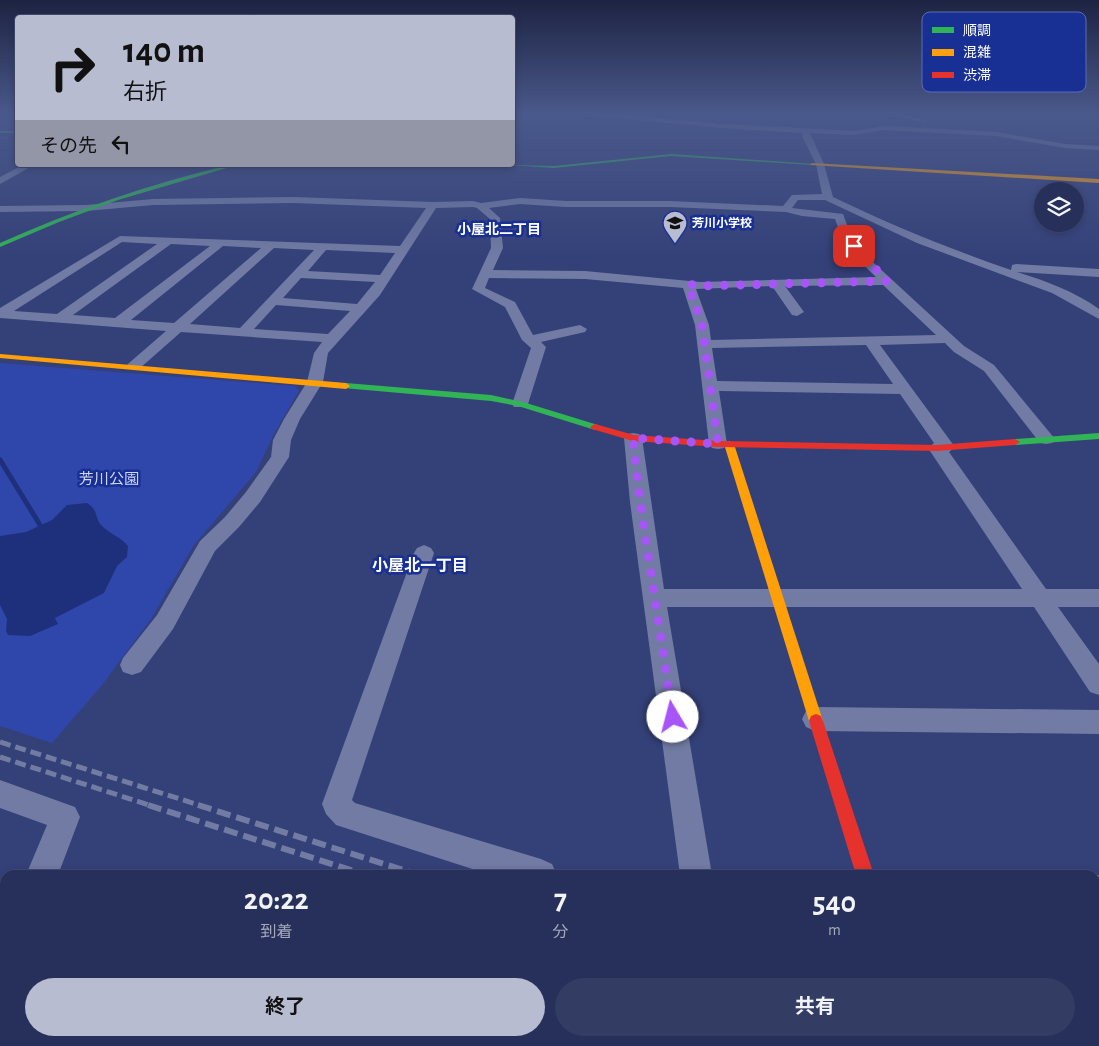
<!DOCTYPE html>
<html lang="ja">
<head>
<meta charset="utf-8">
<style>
	body { margin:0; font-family:"Alegreya Sans","Noto Sans JP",sans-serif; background:#333c63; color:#f1f3f6; height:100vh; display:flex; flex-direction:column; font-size:19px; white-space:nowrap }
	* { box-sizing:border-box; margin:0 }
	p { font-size:16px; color:#a4a9bb }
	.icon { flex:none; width:28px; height:28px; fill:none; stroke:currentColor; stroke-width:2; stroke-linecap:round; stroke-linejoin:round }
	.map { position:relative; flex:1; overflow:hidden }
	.details { position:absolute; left:0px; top:870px; width:1100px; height:176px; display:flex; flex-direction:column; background:#27305a; border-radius:15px 15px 0 0; box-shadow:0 2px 8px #0003,0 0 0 1px #434b70 }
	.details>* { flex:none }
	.hud { position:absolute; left:15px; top:15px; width:500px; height:152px; border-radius:5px; box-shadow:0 2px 8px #0003,0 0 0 1px #434b70; background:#b8bcd0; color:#111; overflow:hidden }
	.tools { position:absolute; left:1034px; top:182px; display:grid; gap:10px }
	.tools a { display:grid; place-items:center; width:50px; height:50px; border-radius:50%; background:#27305a; box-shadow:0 2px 8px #0003,0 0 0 1px #434b70; font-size:25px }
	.pin { position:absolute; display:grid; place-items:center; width:42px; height:42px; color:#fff; margin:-21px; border-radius:10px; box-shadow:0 2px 8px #0006 }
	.me { position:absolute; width:55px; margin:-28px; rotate:352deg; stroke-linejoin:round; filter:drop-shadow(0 0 4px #0008) }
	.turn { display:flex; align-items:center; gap:18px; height:105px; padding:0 25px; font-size:22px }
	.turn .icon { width:65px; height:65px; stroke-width:2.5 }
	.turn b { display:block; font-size:35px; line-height:42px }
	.then { display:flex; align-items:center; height:48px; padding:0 25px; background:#0003; gap:10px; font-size:19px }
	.eta { display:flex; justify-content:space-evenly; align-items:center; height:85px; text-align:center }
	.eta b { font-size:30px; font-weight:700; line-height:35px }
	.button { display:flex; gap:10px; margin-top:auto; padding:10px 25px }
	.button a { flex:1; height:58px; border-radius:30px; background:#b8bcd0; color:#111; font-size:20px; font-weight:700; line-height:58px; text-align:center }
	.button a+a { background:#333c63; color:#f1f3f6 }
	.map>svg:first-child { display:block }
	.green { fill:#2f47ab }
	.water { fill:#1e307c }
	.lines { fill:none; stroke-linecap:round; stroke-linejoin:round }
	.stream-far1 { stroke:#1e307c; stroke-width:4 }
	.stream { stroke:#1e307c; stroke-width:5 }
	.street { fill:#717ba3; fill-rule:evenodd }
	.fast { fill:#30b455; fill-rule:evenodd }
	.slow { fill:#ff9f0a; fill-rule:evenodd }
	.jam { fill:#e5322d; fill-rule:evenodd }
	.rail-far1 { stroke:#727ca2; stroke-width:5; stroke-dasharray:11 5; stroke-linecap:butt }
	.rail { stroke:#727ca2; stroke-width:6; stroke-dasharray:14 6; stroke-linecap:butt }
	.route { stroke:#a855f7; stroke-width:9; stroke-dasharray:0 16.2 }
	.labels { text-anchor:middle; stroke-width:5; stroke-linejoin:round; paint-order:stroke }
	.far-poi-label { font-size:12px; font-weight:bold; fill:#fff; stroke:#182f94; text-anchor:start }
	.far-neighbourhood-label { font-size:14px; font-weight:bold; fill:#fff; stroke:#182f94 }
	.park-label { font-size:15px; fill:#cfd8fb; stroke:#182f94 }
	.neighbourhood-label { font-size:16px; font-weight:bold; fill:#fff; stroke:#182f94 }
	.key { fill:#182f94; stroke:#5d6db4; stroke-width:1 }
	.key-label { font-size:14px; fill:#fff }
</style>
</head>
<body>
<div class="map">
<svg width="1099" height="1046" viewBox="0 0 1099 1046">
	<rect width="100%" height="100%" fill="#344078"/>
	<path class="green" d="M0,363L295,386L299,391L275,432L256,472L194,545L151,619L102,685L52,743L0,726Z"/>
	<path class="water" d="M87,503C99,510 94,518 102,526C110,534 121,537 128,546L127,557L117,566L104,593L55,618L58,624L30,636L8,635L6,631L7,619L0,605V536L26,532L52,520L67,505Z"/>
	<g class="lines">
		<path class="stream-far1" d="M0,459L3,464"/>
		<path class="stream" d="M2,463L40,525"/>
		<g class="street">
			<path d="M579,113H606L722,124L854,131L884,126L996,132L1065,144L1099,146V150L1065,148L996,136L884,130L854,135L810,133L824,164L833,197C891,225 950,249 1011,270L1012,265L1016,264L1099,269V277L1017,272C1046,281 1074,291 1099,309V319L1052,293L917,243L825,200H798L792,208L843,214L852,238L863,253L964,346L994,365L1055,439L1052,443L1046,444L1040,443L984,371L954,352L945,343L880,345L952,443L955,447L949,452L1046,589H1099V607H1058L1099,664V695L1090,692L1034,607H667L712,875H680L630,502L624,438L627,434L633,433L639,434L642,438L664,589H1022L928,448L934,443L900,394L719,391L727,444L724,448L718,449L712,448L709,444L695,325L683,288L585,279L489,278L485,288L515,302L533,335L580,325L587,329L585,332L541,342L546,347L528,404L526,407H514L512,404L531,348L522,340L505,307L472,289L491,248L490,219L477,208L473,207L436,208L380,295L328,353L323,382L300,419L291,440L289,457L260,502L239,527L215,551L173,629L141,672L132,675L123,672L120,665L123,658L157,615L200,541L225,517L246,492L271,457L273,440L284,419L307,382L314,353L322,342L181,332L139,369H129L126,366L129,363L166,331L0,318V308L120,236L400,246L426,208L294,203L153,205L86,211L0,212V206L86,205L153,199L294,197L433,202L473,201L481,203L520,198L566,201H670L783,206L792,195L822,194L816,164L803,138L802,133L722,128L583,115ZM520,204L566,207H670L786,212L802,216L835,219C844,245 856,258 876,277L700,282L585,271L493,270L503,248L500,218L489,208ZM122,242L157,244L57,314L14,311ZM171,244L210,246L115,318L73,315ZM223,246L261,248L174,323L131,320ZM274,248L314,250L240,328L190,324ZM326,250L395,253L380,275L308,271ZM301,278L375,282L357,304L283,298ZM883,285L936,335L711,340L709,325L696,289L772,286L792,315L797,316L804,312L785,286ZM276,305L350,311L328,334L254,329ZM866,345L893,384L717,381L712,348Z"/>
			<path d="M887,113H900L928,121L924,123Z"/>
			<path d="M23,165H34L0,184V177Z"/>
			<path d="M424,545L431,548L434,553L352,800L355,803L541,859L552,864L557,875H491L336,825L326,814L322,804L414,553L417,548Z"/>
			<path d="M815,707L1099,710V734L815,731L806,727L802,719L806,711Z"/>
			<path d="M0,780L75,807L80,817L58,875H26L47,825L0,808Z"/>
			<rect x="1095" y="875" width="4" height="32"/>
			<path d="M5,949V992L0,994V951Z"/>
			<rect x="426" y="1041" width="36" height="5"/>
			<path d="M1045,1041H1093L1095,1046H1047Z"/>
		</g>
		<g class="fast">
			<rect x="0" y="131" width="18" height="2"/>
			<path d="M671,154L814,164L812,165L671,156L554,168L507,165L554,166Z"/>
			<path d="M229,165H237L118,200L59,222L0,247V243C74,210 150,184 229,165Z"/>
			<path d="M346,383L491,395L523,402L598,425L600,427L595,430L518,406L491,401L343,388V384Z"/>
			<path d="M1099,433V439L1015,445L1010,442L1015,439Z"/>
			<path d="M905,1041H925L927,1046H907Z"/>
		</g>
		<g class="slow">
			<path d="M812,163L1099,179V183L810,165Z"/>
			<path d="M0,354L346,383L350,386L346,389L0,358Z"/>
			<path d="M729,441L734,444L823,721L821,726L816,728L811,726L809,721L724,444Z"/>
		</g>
		<g class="jam">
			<path d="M595,424L634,435L718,441L937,445L1015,439L1020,442L1015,445L937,451L718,447L633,441L592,429L590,427Z"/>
			<path d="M816,714L821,716L823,721L874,875H856L809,721L811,716Z"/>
		</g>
		<g class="rail-far1">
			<path d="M0,742L202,806"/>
			<path d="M0,757L152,806"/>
		</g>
		<g class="rail">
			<path d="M148,805L366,875"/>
			<path d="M198,805L419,875"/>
			<path d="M881,1041L896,1046"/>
			<path d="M943,1041L958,1046"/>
		</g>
	</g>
	<linearGradient id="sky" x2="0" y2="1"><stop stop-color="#1d2342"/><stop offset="0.44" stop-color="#4a598b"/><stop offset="1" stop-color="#4a598b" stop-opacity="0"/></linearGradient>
	<rect width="1099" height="259" fill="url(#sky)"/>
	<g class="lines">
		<path class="route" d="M673,717L640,502L633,438L718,444L702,325L688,284L700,286L887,281L854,246"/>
	</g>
	<defs>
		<symbol id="school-pin" viewBox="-11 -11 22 30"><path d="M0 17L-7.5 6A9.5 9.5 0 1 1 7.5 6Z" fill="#b8bcd0" stroke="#182f94"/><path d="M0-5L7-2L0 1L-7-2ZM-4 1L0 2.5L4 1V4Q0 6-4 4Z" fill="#111"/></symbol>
	</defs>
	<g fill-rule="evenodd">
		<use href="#school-pin" x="661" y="209" width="28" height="38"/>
	</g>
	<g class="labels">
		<g class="far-poi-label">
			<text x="692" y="227">芳川小学校</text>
		</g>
		<g class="far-neighbourhood-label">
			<text x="499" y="234">小屋北二丁目</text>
		</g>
		<g class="park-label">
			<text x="109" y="484">芳川公園</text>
		</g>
		<g class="neighbourhood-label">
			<text x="420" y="571">小屋北一丁目</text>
		</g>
	</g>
	<rect x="922" y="12" width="164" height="80" rx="8" class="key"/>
	<rect x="932" y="27" width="22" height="6" fill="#30b455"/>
	<rect x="932" y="49" width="22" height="7" fill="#ff9f0a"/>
	<rect x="932" y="72" width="22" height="6" fill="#e5322d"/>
	<g class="key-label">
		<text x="963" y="35">順調</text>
		<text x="963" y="57">混雑</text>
		<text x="963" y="80">渋滞</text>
	</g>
</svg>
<div class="tools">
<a><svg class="icon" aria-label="layers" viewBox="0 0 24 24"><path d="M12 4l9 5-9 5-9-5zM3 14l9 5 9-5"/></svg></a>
</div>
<div class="pin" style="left:854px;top:246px;background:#d93025"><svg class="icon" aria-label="arrive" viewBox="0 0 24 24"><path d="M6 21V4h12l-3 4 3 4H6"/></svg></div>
<svg class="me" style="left:673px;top:717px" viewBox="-20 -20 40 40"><circle r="19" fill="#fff"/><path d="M0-13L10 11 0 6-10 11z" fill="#a855f7"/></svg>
<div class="hud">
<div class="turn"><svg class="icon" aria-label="right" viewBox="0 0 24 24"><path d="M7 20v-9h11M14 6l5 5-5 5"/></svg><div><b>140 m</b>右折</div></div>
<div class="then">その先<svg class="icon" aria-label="left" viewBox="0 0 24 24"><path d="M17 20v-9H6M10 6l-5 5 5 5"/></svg></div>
</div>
<section class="details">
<div class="eta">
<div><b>20:22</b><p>到着</p></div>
<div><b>7</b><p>分</p></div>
<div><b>540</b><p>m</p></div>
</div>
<div class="button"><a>終了</a><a>共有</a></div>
</section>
</div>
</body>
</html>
